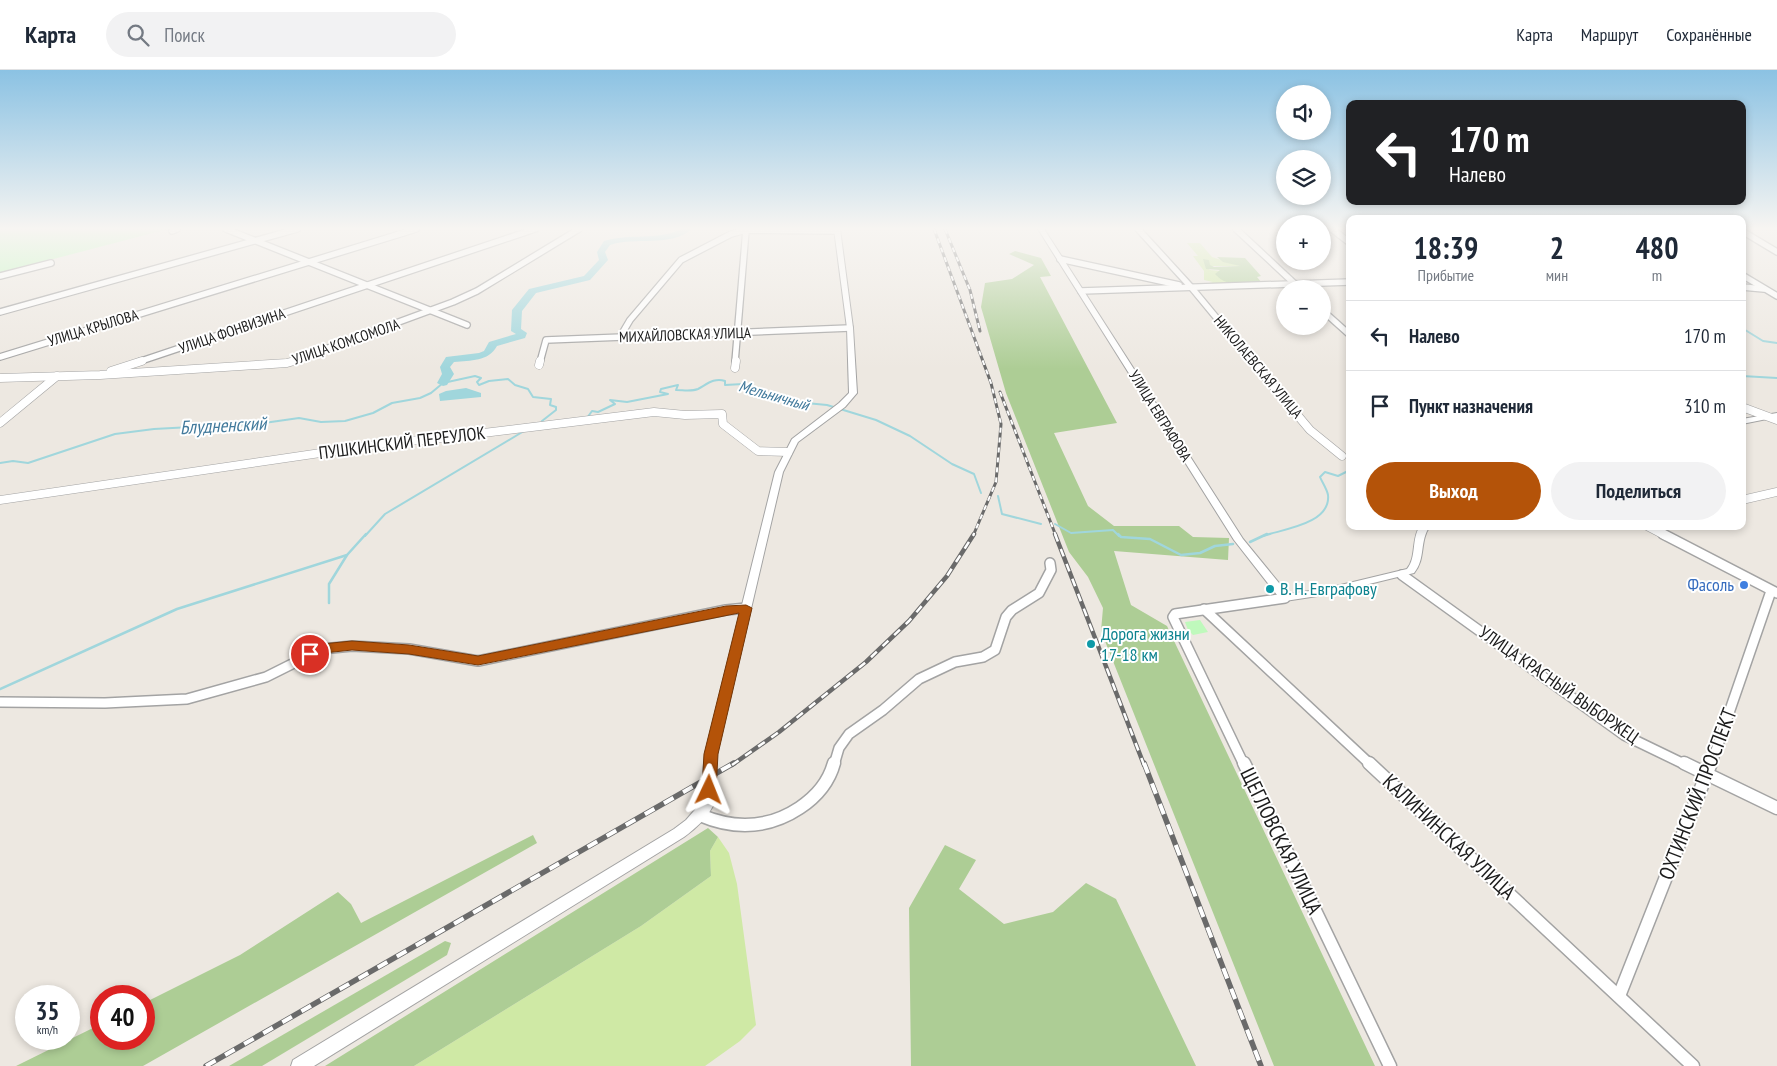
<!DOCTYPE html>
<html lang="ru">
<head>
<meta charset="utf-8">
<style>
	body { margin:0; font-family:"PT Sans Narrow",sans-serif; background:#f2f2f3; color:#1f2937; height:100vh; display:flex; flex-direction:column; font-size:19px; white-space:nowrap }
	* { box-sizing:border-box; margin:0 }
	p { font-size:16px; color:#747a83 }
	.icon { flex:none; width:28px; height:28px; fill:none; stroke:currentColor; stroke-width:2; stroke-linecap:round; stroke-linejoin:round }
	.map { position:relative; flex:1; overflow:hidden }
	.panel { position:absolute; left:1346px; top:145px; width:400px; height:315px; display:flex; flex-direction:column; background:#fff; border-radius:10px; box-shadow:0 2px 8px #0003 }
	.panel>* { flex:none }
	.hud { position:absolute; left:1346px; top:30px; width:400px; height:105px; border-radius:10px; box-shadow:0 2px 8px #0003; background:#202124; color:#fff; overflow:hidden }
	.tools { position:absolute; left:1276px; top:15px; display:grid; gap:10px }
	.tools a { display:grid; place-items:center; width:55px; height:55px; border-radius:50%; background:#fff; box-shadow:0 2px 8px #0003; font-size:25px }
	.speed { position:absolute; left:15px; top:915px; display:flex; gap:10px; font-size:25px; font-weight:700; text-align:center }
	.speed>* { display:grid; place-content:center; width:65px; height:65px; border-radius:50%; background:#fff; box-shadow:0 2px 8px #0003; line-height:1 }
	.speed small { font-size:12px; font-weight:400 }
	.speed .limit { border:8px solid #d22; background:#fff; color:#111 }
	.pin { position:absolute; display:grid; place-items:center; width:42px; height:42px; color:#fff; margin:-21px; border:2px solid #fff; border-radius:50%; box-shadow:0 1px 5px #0007 }
	.me { position:absolute; width:55px; margin:-28px; rotate:2deg; stroke-linejoin:round; filter:drop-shadow(0 0 4px #0008) }
	.turn { display:flex; align-items:center; gap:18px; height:105px; padding:0 20px; font-size:22px }
	.turn .icon { width:65px; height:65px; stroke-width:2.5 }
	.turn b { display:block; font-size:35px; line-height:42px }
	.eta { display:flex; justify-content:space-evenly; align-items:center; height:85px; text-align:center }
	.eta b { font-size:30px; font-weight:700; line-height:35px }
	.cta { display:flex; gap:10px; margin-top:auto; padding:10px 20px }
	.cta a { flex:1; height:58px; border-radius:30px; background:#b45309; color:#fff; font-size:20px; font-weight:700; line-height:58px; text-align:center }
	.cta a+a { background:#f2f2f3; color:#1f2937 }
	ul { padding:0; list-style:none }
	li { display:flex; align-items:center; gap:15px; height:70px; padding:0 20px; border-top:1px solid #e0e1e3 }
	li div { flex:1 }
	li b { display:block; font-size:19px }
	li em { font-style:normal }
	header { display:flex; align-items:center; gap:30px; box-sizing:border-box; height:70px; padding:0 25px; background:#fff; border-bottom:1px solid #e0e1e3 }
	header strong { font-size:24px }
	nav { display:flex; gap:28px; margin-inline-start:auto; font-size:18px }
	.search { width:350px; height:45px; background:#f2f2f3; display:flex; align-items:center; gap:12px; box-sizing:border-box; padding:0 18px; border-radius:28px; color:#747a83; font-size:19px }
	.map>svg:first-child { display:block }
	.grass { fill:#cfe9a5 }
	.forest { fill:#adcd95 }
	.park { fill:#bff9bc }
	.water { fill:#a0d6dc }
	.lines { fill:none; stroke-linecap:round; stroke-linejoin:round }
	.stream-far1 { stroke:#a0d6dc; stroke-width:2 }
	.stream { stroke:#a0d6dc; stroke-width:2.5 }
	.river { fill:#a0d6dc; fill-rule:evenodd }
	.minor-far3-casing { stroke:#a3a3a3; stroke-width:8 }
	.minor-far2-casing { stroke:#a3a3a3; stroke-width:9 }
	.minor-far1-casing { stroke:#a3a3a3; stroke-width:12 }
	.minor-casing { stroke:#a3a3a3; stroke-width:15 }
	.tertiary-casing { stroke:#a3a3a3; stroke-width:2 }
	.minor-far3 { stroke:#fff; stroke-width:5.5 }
	.minor-far2 { stroke:#fff; stroke-width:8 }
	.minor-far1 { stroke:#fff; stroke-width:9 }
	.minor { stroke:#fff; stroke-width:12 }
	.tertiary { fill:#fff; fill-rule:evenodd }
	.rail-far2-casing { stroke:#6a6a6a; stroke-width:3 }
	.rail-far1-casing { stroke:#6a6a6a; stroke-width:4.5 }
	.rail-casing { stroke:#6a6a6a; stroke-width:5.5 }
	.rail-far2 { stroke:#fff; stroke-width:2; stroke-dasharray:5; stroke-linecap:butt }
	.rail-far1 { stroke:#fff; stroke-width:2.5; stroke-dasharray:8; stroke-linecap:butt }
	.rail { stroke:#fff; stroke-width:4; stroke-dasharray:11; stroke-linecap:butt }
	.route { fill:#b45309; stroke:#753606 }
	.shop-dot { fill:#3f7fe0; stroke:#fff; stroke-width:2 }
	.culture-dot { fill:#0f9aa8; stroke:#fff; stroke-width:2 }
	.labels { text-anchor:middle; stroke-width:4; stroke-linejoin:round; paint-order:stroke }
	.far-street-label { font-size:15px; fill:#1c1c1c; stroke:#fff }
	.far-water-label { font-size:16px; font-style:italic; fill:#427a9c; stroke:#fff }
	.street-label { font-size:18px; fill:#1c1c1c; stroke:#fff }
	.shop-label { font-size:18px; fill:#366cbe; stroke:#fff; text-anchor:end }
	.culture-label { font-size:18px; fill:#0d838f; stroke:#fff; text-anchor:start }
	.water-label { font-size:19px; font-style:italic; fill:#427a9c; stroke:#fff }
	.near-street-label { font-size:21px; fill:#1c1c1c; stroke:#fff }
</style>
</head>
<body>
<header>
<strong>Карта</strong>
<div class="search"><svg class="icon" aria-label="search" viewBox="0 0 24 24"><circle cx="10" cy="10" r="6"/><path d="M15 15l6 6"/></svg>Поиск</div>
<nav><a>Карта</a><a>Маршрут</a><a>Сохранённые</a></nav>
</header>
<div class="map">
<svg width="1777" height="996" viewBox="0 0 1777 996">
	<rect width="100%" height="100%" fill="#ede8e1"/>
	<g class="grass">
		<path d="M1187,173H1200L1212,187L1240,196H1205L1210,200L1221,201L1217,206L1233,215L1205,214L1213,212L1204,210V201L1193,186H1198Z"/>
		<path d="M718,767L729,783L737,814L756,955L740,971L705,996H414L641,856L711,806L710,781Z"/>
	</g>
	<g class="forest">
		<path d="M1015,181L1041,188L1051,206L1040,207L1117,353L1054,363L1088,436L1114,456H1179L1193,467L1229,468L1228,490L1114,481L1131,535L1167,556L1375,996H1274L1101,561L1103,538L1088,507L1069,482L1006,323L981,237L985,213L1012,209L1034,195L1009,184Z"/>
		<path d="M1217,187L1245,188L1261,206L1257,207L1262,213C1245,214 1227,218 1215,204L1220,200L1206,199L1203,189L1209,190L1210,195L1214,197L1240,196L1223,192Z"/>
		<path d="M708,758L718,767L710,781L711,806L641,856L414,996H325Z"/>
		<path d="M533,765L537,773L143,996H16L101,954V969H144V933L240,885L338,822L351,834L361,853Z"/>
		<path d="M945,775L976,790L959,819L1004,854L1053,842L1086,813L1116,829L1196,996H911L909,838Z"/>
		<path d="M445,871L451,873L447,885L262,996H229Z"/>
	</g>
	<g class="park">
		<path d="M0,159H168L0,203Z"/>
		<path d="M1200,550L1208,562L1193,565L1188,560L1185,552Z"/>
	</g>
	<path class="water" d="M466,318L481,323V327L440,331L439,324L446,321Z"/>
	<g class="lines">
		<g class="stream-far1">
			<path d="M1742,258L1763,271L1777,273"/>
			<path d="M1742,306L1777,308"/>
			<path d="M587,348L592,341L598,342L615,334L610,330L627,332L668,324L660,322L661,319L678,315L676,320C683,320 691,322 698,319C706,315 714,307 725,311V315L743,314L785,331L827,335L876,350L910,366L952,394L974,404L981,423"/>
			<path d="M0,393L13,391L28,393L115,364L154,359L264,353L299,348L321,352L345,351L373,343L392,333L420,328L431,323L443,313L475,306L481,308L477,312L479,315L489,311L508,309L515,315L528,319L533,327L551,329L550,335L556,337V340L542,351L545,353"/>
			<path d="M998,426L1002,444L1041,454"/>
			<path d="M1055,454L1071,463L1113,460L1119,466"/>
			<path d="M365,466L385,444L524,361"/>
			<path d="M1263,466C1283,459 1331,454 1328,425C1327,419 1322,412 1320,407L1325,402L1338,406L1350,400"/>
		</g>
		<g class="stream">
			<path d="M1118,464L1121,467L1150,469L1181,485L1200,483L1215,476L1233,474"/>
			<path d="M1250,472L1267,464"/>
			<path d="M329,533V514L347,485"/>
			<path d="M0,619L177,539L347,485L366,464"/>
		</g>
		<path class="river" d="M681,159H692C670,178 636,166 610,175L605,182L608,190L590,210L536,223L522,241L521,259L527,263L525,268L497,276C488,292 471,290 454,292L450,297L454,304L447,315L443,316L437,313L442,304L440,297L446,287L479,283L484,281L489,272L516,264L511,261L512,240L529,219L584,206L599,190L597,182L604,171C629,163 658,171 681,159Z"/>
		<defs>
			<g id="minor-far3">
				<path d="M226,159L467,255"/>
				<path d="M1138,159L1191,217L1253,292"/>
				<path d="M1236,159L1296,215"/>
				<path d="M1332,159L1350,173"/>
				<path d="M172,161L177,159"/>
				<path d="M1742,161L1777,182"/>
				<path d="M1060,189L1179,215"/>
				<path d="M1742,205L1777,226"/>
				<path d="M0,206L51,193"/>
				<path d="M1742,217L1764,219"/>
				<path d="M1081,221L1350,212"/>
				<path d="M1322,240L1350,265"/>
				<path d="M0,242L297,159"/>
				<path d="M620,267L630,250L681,190L731,164L746,160L837,161"/>
				<path d="M0,287L416,159"/>
				<path d="M138,292L535,159"/>
				<path d="M290,292L453,232L477,221L579,159"/>
				<path d="M540,292L546,270L850,258"/>
				<path d="M735,292L746,160"/>
			</g>
			<g id="minor-far2">
				<path d="M1252,291L1310,360L1342,386"/>
				<path d="M539,295L540,291"/>
				<path d="M735,298L736,291"/>
				<path d="M111,301L142,291"/>
				<path d="M0,308L100,305L287,293L294,291"/>
				<path d="M1742,337L1777,350"/>
				<path d="M0,353L57,306"/>
				<path d="M0,430L402,371L426,370L654,342L685,345L722,344L723,354L758,381L788,382"/>
				<path d="M1742,430L1777,422"/>
				<path d="M1647,456L1666,466"/>
			</g>
			<g id="minor-far1">
				<path d="M1663,464L1777,523"/>
				<path d="M1402,505L1624,665L1686,695"/>
				<path d="M1204,539L1371,695"/>
				<path d="M0,632L105,633L187,629L266,607L322,579L352,576L409,579L478,591L726,540L746,538"/>
				<path d="M834,695L839,678L849,664L883,640L919,609L955,592L983,587L995,580L1006,547L1012,540L1039,523L1051,500L1050,493"/>
				<path d="M1244,695L1173,547L1175,544L1285,528"/>
				<path d="M1711,695L1771,521"/>
			</g>
			<g id="minor">
				<path d="M1244,693L1390,996"/>
				<path d="M1369,693L1693,996"/>
				<path d="M1684,693L1777,738"/>
				<path d="M700,745C714,751 729,755 745,755C782,755 824,730 834,693"/>
				<path d="M1619,926L1711,693"/>
			</g>
			<g id="tertiary">
				<path d="M834,159H840L853,258L857,323L845,337L798,372L783,402L717,684L713,736C706,749 695,759 684,767L314,996H291L293,990L674,759L686,750L700,734L705,684L775,402L792,369L839,333L849,323L847,258Z"/>
				<path d="M1038,159H1044L1243,469L1288,524L1324,519L1407,499C1417,487 1411,469 1420,456H1430C1419,471 1426,489 1414,503L1324,525L1285,531L1281,530L1234,470Z"/>
				<path d="M1777,343V347L1742,354V349Z"/>
			</g>
		</defs>
		<use href="#minor-far3" class="minor-far3-casing"/>
		<use href="#minor-far2" class="minor-far2-casing"/>
		<use href="#minor-far1" class="minor-far1-casing"/>
		<use href="#minor" class="minor-casing"/>
		<use href="#tertiary" class="tertiary-casing"/>
		<use href="#minor-far3" class="minor-far3"/>
		<use href="#minor-far2" class="minor-far2"/>
		<use href="#minor-far1" class="minor-far1"/>
		<use href="#minor" class="minor"/>
		<use href="#tertiary" class="tertiary"/>
		<defs>
			<g id="rail-far2">
				<path d="M934,159L991,313L1001,354L996,412L973,466"/>
				<path d="M945,159L970,220L980,261"/>
				<path d="M1000,322L1056,466"/>
			</g>
			<g id="rail-far1">
				<path d="M1055,464L1144,695"/>
				<path d="M732,695L779,662L866,592L909,551L947,506L974,464"/>
			</g>
			<g id="rail">
				<path d="M1144,693L1261,996"/>
				<path d="M206,996L734,693"/>
			</g>
		</defs>
		<use href="#rail-far2" class="rail-far2-casing"/>
		<use href="#rail-far1" class="rail-far1-casing"/>
		<use href="#rail" class="rail-casing"/>
		<use href="#rail-far2" class="rail-far2"/>
		<use href="#rail-far1" class="rail-far1"/>
		<use href="#rail" class="rail"/>
	</g>
	<linearGradient id="sky" x2="0" y2="1"><stop stop-color="#8bc2e3"/><stop offset="0.53" stop-color="#f7f5f2"/><stop offset="1" stop-color="#f7f5f2" stop-opacity="0"/></linearGradient>
	<rect width="1777" height="299" fill="url(#sky)"/>
	<path class="route" d="M746,535L752,538L718,684L716,720L714,724H704L702,720L704,684L739,543L478,595L409,584L352,580L324,583L310,588L304,584L306,581L322,574L352,571L409,575L478,586L726,536Z"/>
	<circle class="shop-dot" cx="1744" cy="515" r="5"/>
	<g class="culture-dot">
		<circle cx="1270" cy="519" r="5"/>
		<circle cx="1091" cy="574" r="5"/>
	</g>
	<g class="labels">
		<g class="far-street-label">
			<text transform="translate(93 258) rotate(-17)" y="5">УЛИЦА КРЫЛОВА</text>
			<text transform="translate(232 261) rotate(-19)" y="5">УЛИЦА ФОНВИЗИНА</text>
			<text transform="translate(685 265) rotate(-2)" y="5">МИХАЙЛОВСКАЯ УЛИЦА</text>
			<text transform="translate(346 272) rotate(-19)" y="5">УЛИЦА КОМСОМОЛА</text>
			<text transform="translate(1258 297) rotate(50)" y="5">НИКОЛАЕВСКАЯ УЛИЦА</text>
			<text transform="translate(1160 346) rotate(58)" y="5">УЛИЦА ЕВГРАФОВА</text>
		</g>
		<g class="far-water-label">
			<text transform="translate(774 325) rotate(16)" y="6">Мельничный</text>
		</g>
		<g class="street-label">
			<text transform="translate(402 373) rotate(-7)" y="6">ПУШКИНСКИЙ ПЕРЕУЛОК</text>
			<text transform="translate(1559 615) rotate(35)" y="6">УЛИЦА КРАСНЫЙ ВЫБОРЖЕЦ</text>
		</g>
		<g class="shop-label">
			<text x="1734" y="521">Фасоль</text>
		</g>
		<g class="culture-label">
			<text x="1280" y="525">В. Н. Евграфову</text>
			<text x="1101" y="570">Дорога жизни<tspan x="1101" dy="21">17-18 км</tspan></text>
		</g>
		<g class="water-label">
			<text transform="translate(223 355) rotate(-3)" y="7">Блудненский</text>
		</g>
		<g class="near-street-label">
			<text transform="translate(1698 724) rotate(-69)" y="7">ОХТИНСКИЙ ПРОСПЕКТ</text>
			<text transform="translate(1449 767) rotate(43)" y="7">КАЛИНИНСКАЯ УЛИЦА</text>
			<text transform="translate(1281 771) rotate(64)" y="7">ЩЕГЛОВСКАЯ УЛИЦА</text>
		</g>
	</g>
</svg>
<div class="tools">
<a><svg class="icon" aria-label="sound" viewBox="0 0 24 24"><path d="M4 9h4l5-4v14l-5-4H4zM17 9q2 3 0 6"/></svg></a>
<a><svg class="icon" aria-label="layers" viewBox="0 0 24 24"><path d="M12 4l9 5-9 5-9-5zM3 14l9 5 9-5"/></svg></a>
<a>+</a>
<a>−</a>
</div>
<div class="speed"><div>35<small>km/h</small></div><div class="limit">40</div></div>
<div class="pin" style="left:310px;top:584px;background:#d93025"><svg class="icon" aria-label="arrive" viewBox="0 0 24 24"><path d="M6 21V4h12l-3 4 3 4H6"/></svg></div>
<svg class="me" style="left:709px;top:720px" viewBox="-20 -20 40 40"><path d="M0-17L14 15 0 8-14 15z" fill="#b45309" stroke="#fff" stroke-width="4"/></svg>
<div class="hud">
<div class="turn"><svg class="icon" aria-label="left" viewBox="0 0 24 24"><path d="M17 20v-9H6M10 6l-5 5 5 5"/></svg><div><b>170 m</b>Налево</div></div>
</div>
<section class="panel">
<div class="eta">
<div><b>18:39</b><p>Прибытие</p></div>
<div><b>2</b><p>мин</p></div>
<div><b>480</b><p>m</p></div>
</div>
<ul>
<li><svg class="icon" aria-label="left" viewBox="0 0 24 24"><path d="M17 20v-9H6M10 6l-5 5 5 5"/></svg><div><b>Налево</b></div><em>170 m</em></li>
<li><svg class="icon" aria-label="arrive" viewBox="0 0 24 24"><path d="M6 21V4h12l-3 4 3 4H6"/></svg><div><b>Пункт назначения</b></div><em>310 m</em></li>
</ul>
<div class="cta"><a>Выход</a><a>Поделиться</a></div>
</section>
</div>
</body>
</html>
